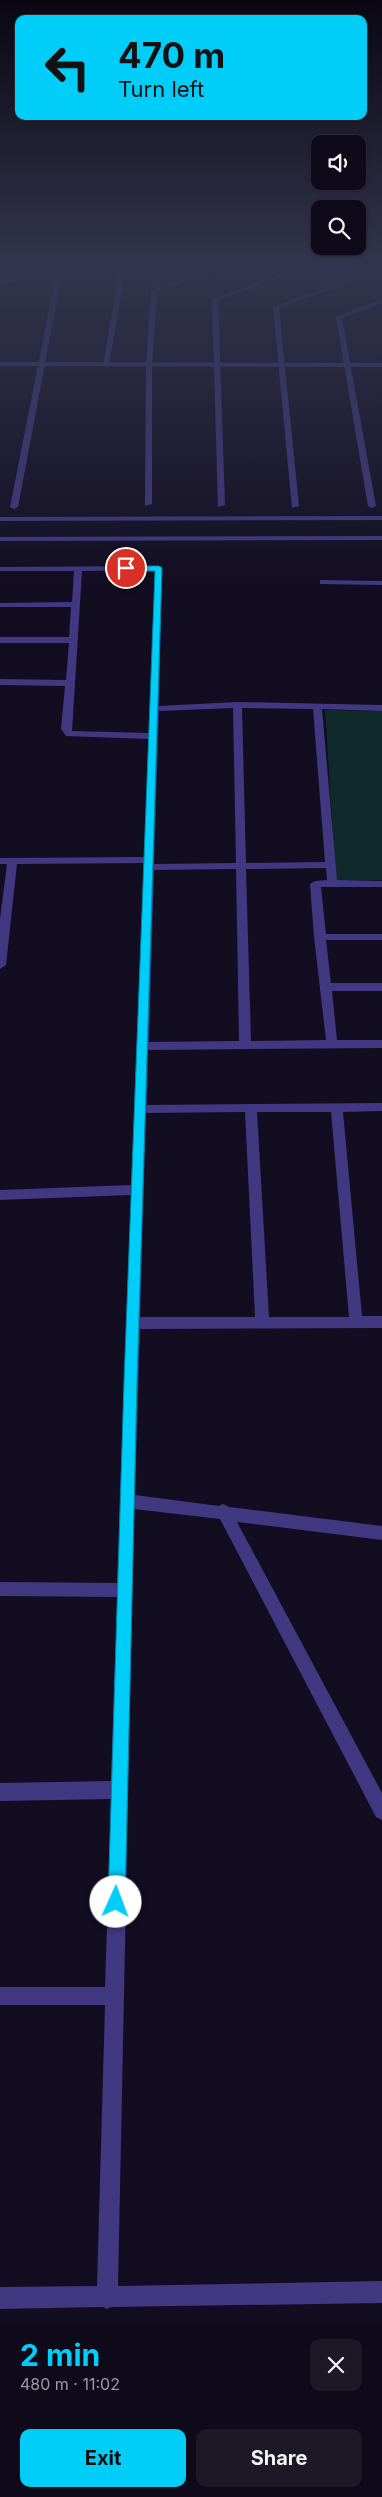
<!DOCTYPE html>
<html lang="en">
<head>
<meta charset="utf-8">
<style>
	body { margin:0; font-family:Inter,sans-serif; background:#1c1826; color:#f1f3f6; height:100vh; display:flex; flex-direction:column; font-size:19px; white-space:nowrap }
	* { box-sizing:border-box; margin:0 }
	p { font-size:16px; color:#9b9aa2 }
	.icon { flex:none; width:28px; height:28px; fill:none; stroke:currentColor; stroke-width:2; stroke-linecap:round; stroke-linejoin:round }
	.map { position:relative; height:2322px; overflow:hidden }
	.sheet { display:flex; flex-direction:column; background:#0e0a19; flex:1 }
	.sheet>* { flex:none }
	.top-card { position:absolute; left:15px; top:15px; width:352px; height:105px; border-radius:10px; box-shadow:0 1px 4px #0004,0 0 0 1px #2e2b38; background:#00cdf8; color:#111; overflow:hidden }
	.buttons { position:absolute; left:311px; top:135px; display:grid; gap:10px }
	.buttons a { display:grid; place-items:center; width:55px; height:55px; border-radius:10px; background:#0e0a19; box-shadow:0 1px 4px #0004,0 0 0 1px #2e2b38; font-size:25px }
	.pin { position:absolute; display:grid; place-items:center; width:42px; height:42px; color:#fff; margin:-21px; border:2px solid #fff; border-radius:50%; box-shadow:0 1px 5px #0007 }
	.me { position:absolute; width:55px; margin:-28px; rotate:2deg; stroke-linejoin:round; filter:drop-shadow(0 0 4px #0008) }
	.turn { display:flex; align-items:center; gap:18px; height:105px; padding:0 20px; font-size:22px }
	.turn .icon { width:65px; height:65px; stroke-width:2.5 }
	.turn b { display:block; font-size:35px; line-height:42px }
	.round { display:grid; place-items:center; flex:none; width:52px; height:52px; border-radius:10px; background:#1c1826 }
	.headline { display:flex; align-items:center; justify-content:space-between; height:85px; padding:0 20px }
	h1 { font-size:30px; font-weight:700; line-height:38px; color:#00cdf8 }
	.button { display:flex; gap:10px; margin-top:auto; padding:10px 20px }
	.button a { flex:1; height:58px; border-radius:10px; background:#00cdf8; color:#111; font-size:20px; font-weight:700; line-height:58px; text-align:center }
	.button a+a { background:#1c1826; color:#f1f3f6 }
	.map>svg:first-child { display:block }
	.green { fill:#102a2b }
	.lines { fill:none; stroke-linecap:round; stroke-linejoin:round }
	.minor { fill:#403881; fill-rule:evenodd }
	.tertiary { fill:#403881; fill-rule:evenodd }
	.route { fill:#00cdf8; stroke:#0085a1 }
</style>
</head>
<body>
<div class="map">
<svg width="382" height="2322" viewBox="0 0 382 2322">
	<rect width="100%" height="100%" fill="#120d21"/>
	<path class="green" d="M325,710L382,711V880H336Z"/>
	<g class="lines">
		<g class="minor">
			<path d="M121,265H127L119,274L123,284L109,365L106,367L103,365L117,284L113,274Z"/>
			<path d="M225,265H233L157,291L152,366V504L145,506L146,366L151,290Z"/>
			<path d="M307,265H315L218,300L225,505L218,507L212,299Z"/>
			<path d="M382,267V271L279,308L299,506L292,508L273,307Z"/>
			<path d="M53,274L60,284L18,507L14,509L10,507L54,284L51,278L0,284V280Z"/>
			<path d="M382,299V303L342,318L376,506L372,508L368,506L336,317Z"/>
			<path d="M162,566L159,706L237,702L382,705V711L322,709L337,880L382,881V887H321L326,934H382V940H326L331,983H382V991H332L337,1040H382V1048L148,1050L147,1105L382,1103V1111L343,1112L362,1316H382V1328L140,1329L135,1495L219,1506L223,1504L229,1507L382,1526V1540L237,1522L382,1793V1820L376,1817L220,1519L134,1509L118,2286L382,2281V2303L111,2307L107,2309L103,2307L0,2309V2287L97,2286L105,2005H0V1987H105L111,1799L0,1801V1783L111,1781L117,1597L0,1596V1582L117,1583L131,1195L0,1200V1190L131,1185L144,863L17,864L6,965L0,969V919L7,864H0V858L144,857L149,739L66,736L61,729L65,686L0,685V679L66,680L69,643H0V637H69L71,607H0V603L72,602L74,571H0V567ZM155,570L149,733L72,731L82,571ZM233,708L236,863L154,864L159,711ZM242,708L313,709L325,862L246,863ZM326,868L327,880L315,881L310,884L314,937L326,1040L251,1041L246,869ZM236,869L239,1041L149,1042L154,870ZM245,1112L255,1317H140L146,1113ZM257,1112H331L349,1317H269Z"/>
			<path d="M320,580L382,581V585L323,584H320Z"/>
		</g>
		<g class="tertiary">
			<path d="M0,362L382,363V367L0,366Z"/>
			<path d="M382,516V520L0,521V517Z"/>
			<path d="M382,536V540L0,541V537Z"/>
		</g>
	</g>
	<linearGradient id="sky" x2="0" y2="1"><stop stop-color="#0a0712"/><stop offset="0.45" stop-color="#33354e"/><stop offset="1" stop-color="#33354e" stop-opacity="0"/></linearGradient>
	<rect width="382" height="590" fill="url(#sky)"/>
	<path class="route" d="M159,566L162,568L137,1382L125,1902L122,1908L116,1911L110,1908L108,1902L124,1382L155,571H126L123,568L126,566Z"/>
</svg>
<div class="buttons">
<a><svg class="icon" aria-label="sound" viewBox="0 0 24 24"><path d="M4 9h4l5-4v14l-5-4H4zM17 9q2 3 0 6"/></svg></a>
<a><svg class="icon" aria-label="search" viewBox="0 0 24 24"><circle cx="10" cy="10" r="6"/><path d="M15 15l6 6"/></svg></a>
</div>
<div class="pin" style="left:126px;top:568px;background:#d93025"><svg class="icon" aria-label="arrive" viewBox="0 0 24 24"><path d="M6 21V4h12l-3 4 3 4H6"/></svg></div>
<svg class="me" style="left:116px;top:1902px" viewBox="-20 -20 40 40"><circle r="19" fill="#fff"/><path d="M0-13L10 11 0 6-10 11z" fill="#00cdf8"/></svg>
<div class="top-card">
<div class="turn"><svg class="icon" aria-label="left" viewBox="0 0 24 24"><path d="M17 20v-9H6M10 6l-5 5 5 5"/></svg><div><b>470 m</b>Turn left</div></div>
</div>
</div>
<section class="sheet">
<div class="headline"><div><h1>2 min</h1><p>480 m · 11:02</p></div><a class="round"><svg class="icon" aria-label="close" viewBox="0 0 24 24"><path d="M6 6l12 12M18 6L6 18"/></svg></a></div>
<div class="button"><a>Exit</a><a>Share</a></div>
</section>
</body>
</html>
